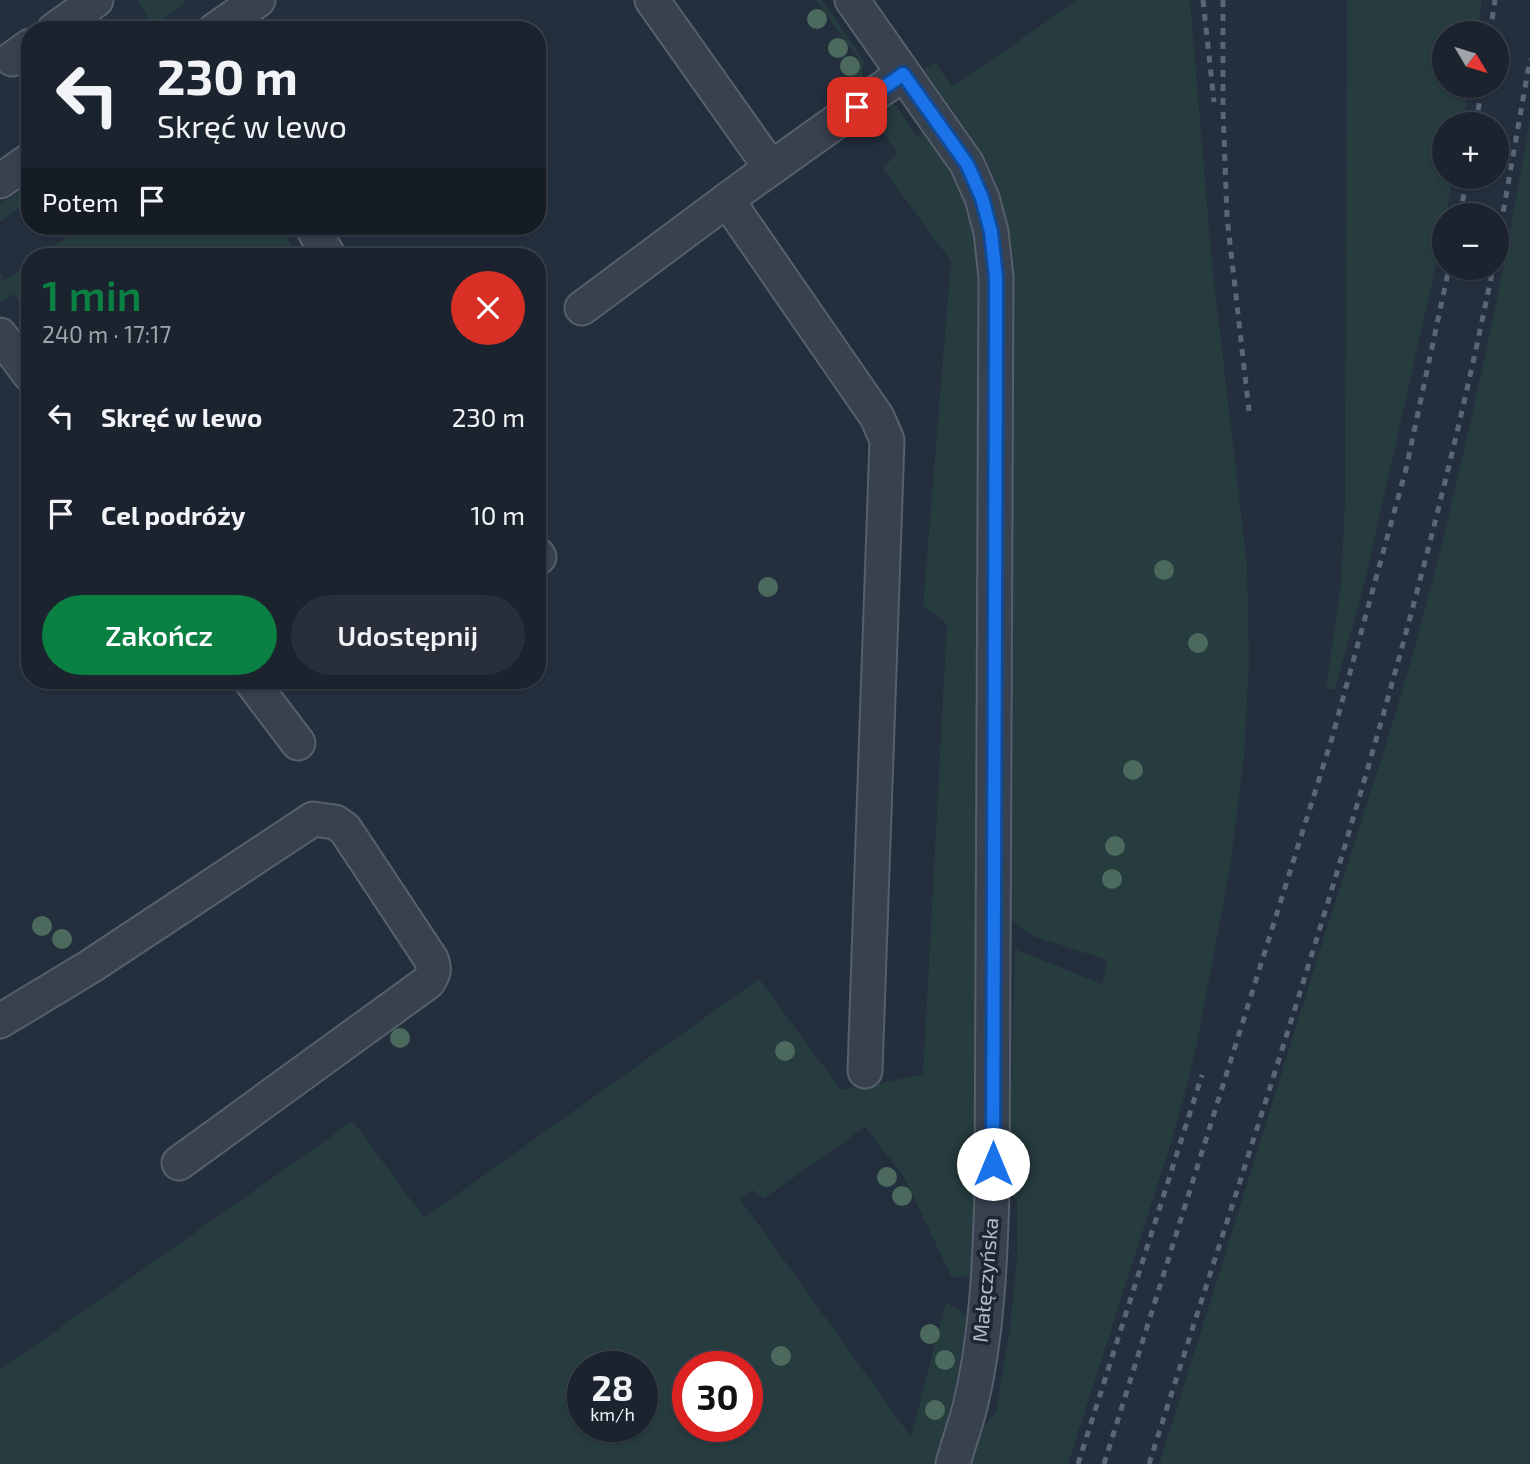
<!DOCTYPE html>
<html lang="pl">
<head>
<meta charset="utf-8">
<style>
	body { margin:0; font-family:"Exo 2",sans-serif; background:#282f3a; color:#f1f3f6; height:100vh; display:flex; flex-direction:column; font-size:26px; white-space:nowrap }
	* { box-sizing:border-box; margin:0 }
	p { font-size:23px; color:#a0a4aa }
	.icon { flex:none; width:38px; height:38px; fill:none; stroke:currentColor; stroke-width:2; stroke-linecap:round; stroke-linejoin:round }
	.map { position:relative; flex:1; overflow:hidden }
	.panel { position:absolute; left:21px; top:248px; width:525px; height:441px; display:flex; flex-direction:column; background:#1b232e; border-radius:28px; box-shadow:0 2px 5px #0004,0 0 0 2px #39404a }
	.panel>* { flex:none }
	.guide { position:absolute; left:21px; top:21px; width:525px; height:214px; border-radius:28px; box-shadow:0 2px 5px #0004,0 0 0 2px #39404a; background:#1b232e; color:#f1f3f6; overflow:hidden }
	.needle { width:46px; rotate:128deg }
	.controls { position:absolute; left:1432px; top:21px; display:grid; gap:14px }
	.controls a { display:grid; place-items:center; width:77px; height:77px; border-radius:50%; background:#1b232e; box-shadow:0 2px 5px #0004,0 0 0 2px #39404a; font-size:35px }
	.speed { position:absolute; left:567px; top:1351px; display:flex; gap:14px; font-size:35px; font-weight:700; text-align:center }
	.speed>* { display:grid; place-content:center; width:91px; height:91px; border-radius:50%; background:#1b232e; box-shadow:0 2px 5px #0004,0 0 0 2px #39404a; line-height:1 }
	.speed small { font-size:18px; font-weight:400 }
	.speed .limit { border:10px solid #d22; background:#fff; color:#111 }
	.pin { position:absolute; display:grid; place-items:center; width:60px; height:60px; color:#fff; margin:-30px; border-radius:14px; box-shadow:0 4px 10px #0006 }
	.me { position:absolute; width:77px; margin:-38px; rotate:0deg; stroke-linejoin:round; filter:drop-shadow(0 0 5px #0008) }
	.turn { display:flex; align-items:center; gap:24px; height:147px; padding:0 21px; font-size:32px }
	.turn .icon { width:91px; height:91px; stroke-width:2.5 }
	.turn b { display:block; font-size:49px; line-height:60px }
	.then { display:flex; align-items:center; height:66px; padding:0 21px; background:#0003; gap:14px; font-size:26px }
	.round { display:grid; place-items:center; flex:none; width:74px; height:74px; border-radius:37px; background:#282f3a }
	.headline { display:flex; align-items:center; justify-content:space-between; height:119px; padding:0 21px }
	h1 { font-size:42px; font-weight:600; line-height:52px; color:#0b8043 }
	.cta { display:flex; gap:14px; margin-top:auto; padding:14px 21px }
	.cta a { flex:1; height:80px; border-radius:42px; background:#0b8043; color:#fff; font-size:28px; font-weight:600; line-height:80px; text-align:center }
	.cta a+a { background:#282f3a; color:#f1f3f6 }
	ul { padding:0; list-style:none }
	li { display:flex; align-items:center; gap:21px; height:98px; padding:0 21px }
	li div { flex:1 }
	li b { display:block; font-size:26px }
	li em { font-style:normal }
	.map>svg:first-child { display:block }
	.green { fill:#263c3f; fill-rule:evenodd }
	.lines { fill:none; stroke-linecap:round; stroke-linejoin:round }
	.minor-casing { stroke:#565f6c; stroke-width:37 }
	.minor { stroke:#38414e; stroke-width:33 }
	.rail { stroke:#5a6575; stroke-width:5; stroke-dasharray:7 7; stroke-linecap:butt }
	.tree { fill:#4b6a5d }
	.route-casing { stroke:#114b97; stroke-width:18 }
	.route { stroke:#1a73e8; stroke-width:12 }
	.labels { text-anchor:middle; stroke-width:7; stroke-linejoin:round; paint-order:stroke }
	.street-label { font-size:21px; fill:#b4bcc9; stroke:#1d2633 }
</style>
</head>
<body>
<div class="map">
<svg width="1530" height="1464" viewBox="0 0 1530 1464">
	<rect width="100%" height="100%" fill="#242f3e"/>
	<g class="green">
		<path d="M137,0H185V1L183,5L149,30H133L148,18Z"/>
		<path d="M816,0H822L864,61L861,79L849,96L846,92L859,60Z"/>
		<path d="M1078,0H1190L1212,264L1247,566L1249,661L1244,756L1230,868L1198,1038L1189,1078L1169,1149L1068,1464H971L983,1427L996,1412L1010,1330L1017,1257V1199L1008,1194L1015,949L1102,984L1107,960L1033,936L1010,919L1009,688L993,195L1001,192L986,160L924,69L935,62L952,87Z"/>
		<path d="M1347,0H1482L1477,33H1444V86H1469L1462,124H1444V177H1453L1446,215H1444L1442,238L1365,580L1335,689H1326L1341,584L1345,500Z"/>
		<path d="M887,105H896L917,137L923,132L951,173L962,199L971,227L978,262L976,1192L972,1274L952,1278L904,1177L865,1127L763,1199L753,1190L740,1199L911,1437L946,1302L967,1316L954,1395L935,1464H0V1370L353,1121L424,1218L759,979L841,1090L923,1075L947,624L923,606L951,261L883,169L897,152L876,123L871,126L866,119ZM583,1367H642V1426H583ZM688,1367H747V1426H688Z"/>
		<path d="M1530,118V1464H1159C1209,1308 1257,1151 1306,995C1342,876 1384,759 1417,639C1463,468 1501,294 1530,118Z"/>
		<path d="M30,184V200L0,222V205Z"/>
		<path d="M83,226H284L296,257H38Z"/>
		<path d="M30,263V316L14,294L0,303V273L5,280Z"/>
	</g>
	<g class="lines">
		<defs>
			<g id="minor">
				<path d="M652,0L771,168"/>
				<path d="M852,0L967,164L982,198L991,232L996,277L992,1192C990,1264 987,1337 970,1407C965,1426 958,1445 953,1464"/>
				<path d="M54,30L96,0"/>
				<path d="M215,30L258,0"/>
				<path d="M12,59L30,46"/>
				<path d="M0,181L30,160"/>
				<path d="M727,200L877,417L887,440L865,1071"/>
				<path d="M312,226L329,257"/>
				<path d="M582,308L750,183L903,74"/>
				<path d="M0,335L30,375"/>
				<path d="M537,554L539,557"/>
				<path d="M251,681L298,743"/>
				<path d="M0,1021L91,966L313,819L335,822L345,829L431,959C435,969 434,973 428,982L179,1163"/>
			</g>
		</defs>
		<use href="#minor" class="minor-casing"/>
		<use href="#minor" class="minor"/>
		<g class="rail">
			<path d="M1203,0L1214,102"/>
			<path d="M1223,0V110L1227,217L1249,411"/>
			<path d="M1490,33L1495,0"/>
			<path d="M1476,124L1482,86"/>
			<path d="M1460,215L1467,177"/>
			<path d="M1496,253L1530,59"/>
			<path d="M1078,1464L1202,1075"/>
			<path d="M1104,1464L1332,738L1406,469L1449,268"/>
			<path d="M1149,1464C1275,1069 1411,675 1493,268"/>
		</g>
	</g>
	<g class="tree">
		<circle cx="817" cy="19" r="10"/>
		<circle cx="838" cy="48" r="10"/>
		<circle cx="850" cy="66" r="10"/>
		<circle cx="838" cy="94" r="10"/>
		<circle cx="1164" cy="570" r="10"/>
		<circle cx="768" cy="587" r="10"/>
		<circle cx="1198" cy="643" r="10"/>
		<circle cx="1133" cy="770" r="10"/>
		<circle cx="1115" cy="846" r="10"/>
		<circle cx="1112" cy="879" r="10"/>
		<circle cx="42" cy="926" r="10"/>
		<circle cx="62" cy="939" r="10"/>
		<circle cx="400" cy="1038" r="10"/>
		<circle cx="785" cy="1051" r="10"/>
		<circle cx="887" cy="1177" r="10"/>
		<circle cx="902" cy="1196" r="10"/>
		<circle cx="930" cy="1334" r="10"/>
		<circle cx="781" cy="1356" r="10"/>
		<circle cx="945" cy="1360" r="10"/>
		<circle cx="935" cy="1410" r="10"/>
	</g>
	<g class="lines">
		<defs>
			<path id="route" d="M857,107L903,74L967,164L982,198L991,232L996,277V334L993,1164"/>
		</defs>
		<use href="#route" class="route-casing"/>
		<use href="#route" class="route"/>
	</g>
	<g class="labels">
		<g class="street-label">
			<text transform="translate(986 1280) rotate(-85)" y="7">Małęczyńska</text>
		</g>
	</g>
</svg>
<div class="controls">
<a><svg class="needle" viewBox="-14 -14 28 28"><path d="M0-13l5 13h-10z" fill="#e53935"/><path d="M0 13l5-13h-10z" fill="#a0a4aa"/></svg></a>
<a>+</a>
<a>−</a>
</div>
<div class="speed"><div>28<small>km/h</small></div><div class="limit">30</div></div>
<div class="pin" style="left:857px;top:107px;background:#d93025"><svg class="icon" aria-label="arrive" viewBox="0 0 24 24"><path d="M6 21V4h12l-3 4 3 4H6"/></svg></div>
<svg class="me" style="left:993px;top:1164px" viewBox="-20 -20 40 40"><circle r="19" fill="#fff"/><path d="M0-13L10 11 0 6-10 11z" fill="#1a73e8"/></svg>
<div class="guide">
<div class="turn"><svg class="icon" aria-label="left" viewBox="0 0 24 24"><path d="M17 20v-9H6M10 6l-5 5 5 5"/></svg><div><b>230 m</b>Skręć w lewo</div></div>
<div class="then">Potem<svg class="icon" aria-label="arrive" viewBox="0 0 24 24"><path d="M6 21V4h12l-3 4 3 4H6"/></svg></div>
</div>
<section class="panel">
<div class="headline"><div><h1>1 min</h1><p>240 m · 17:17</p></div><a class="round" style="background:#d93025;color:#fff"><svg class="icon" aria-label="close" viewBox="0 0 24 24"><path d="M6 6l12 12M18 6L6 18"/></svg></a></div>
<ul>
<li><svg class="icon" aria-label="left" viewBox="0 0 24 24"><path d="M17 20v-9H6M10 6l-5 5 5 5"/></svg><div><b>Skręć w lewo</b></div><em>230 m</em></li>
<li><svg class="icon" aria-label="arrive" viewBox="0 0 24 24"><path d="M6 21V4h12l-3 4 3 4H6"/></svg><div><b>Cel podróży</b></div><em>10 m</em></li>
</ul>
<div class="cta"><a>Zakończ</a><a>Udostępnij</a></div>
</section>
</div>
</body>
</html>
